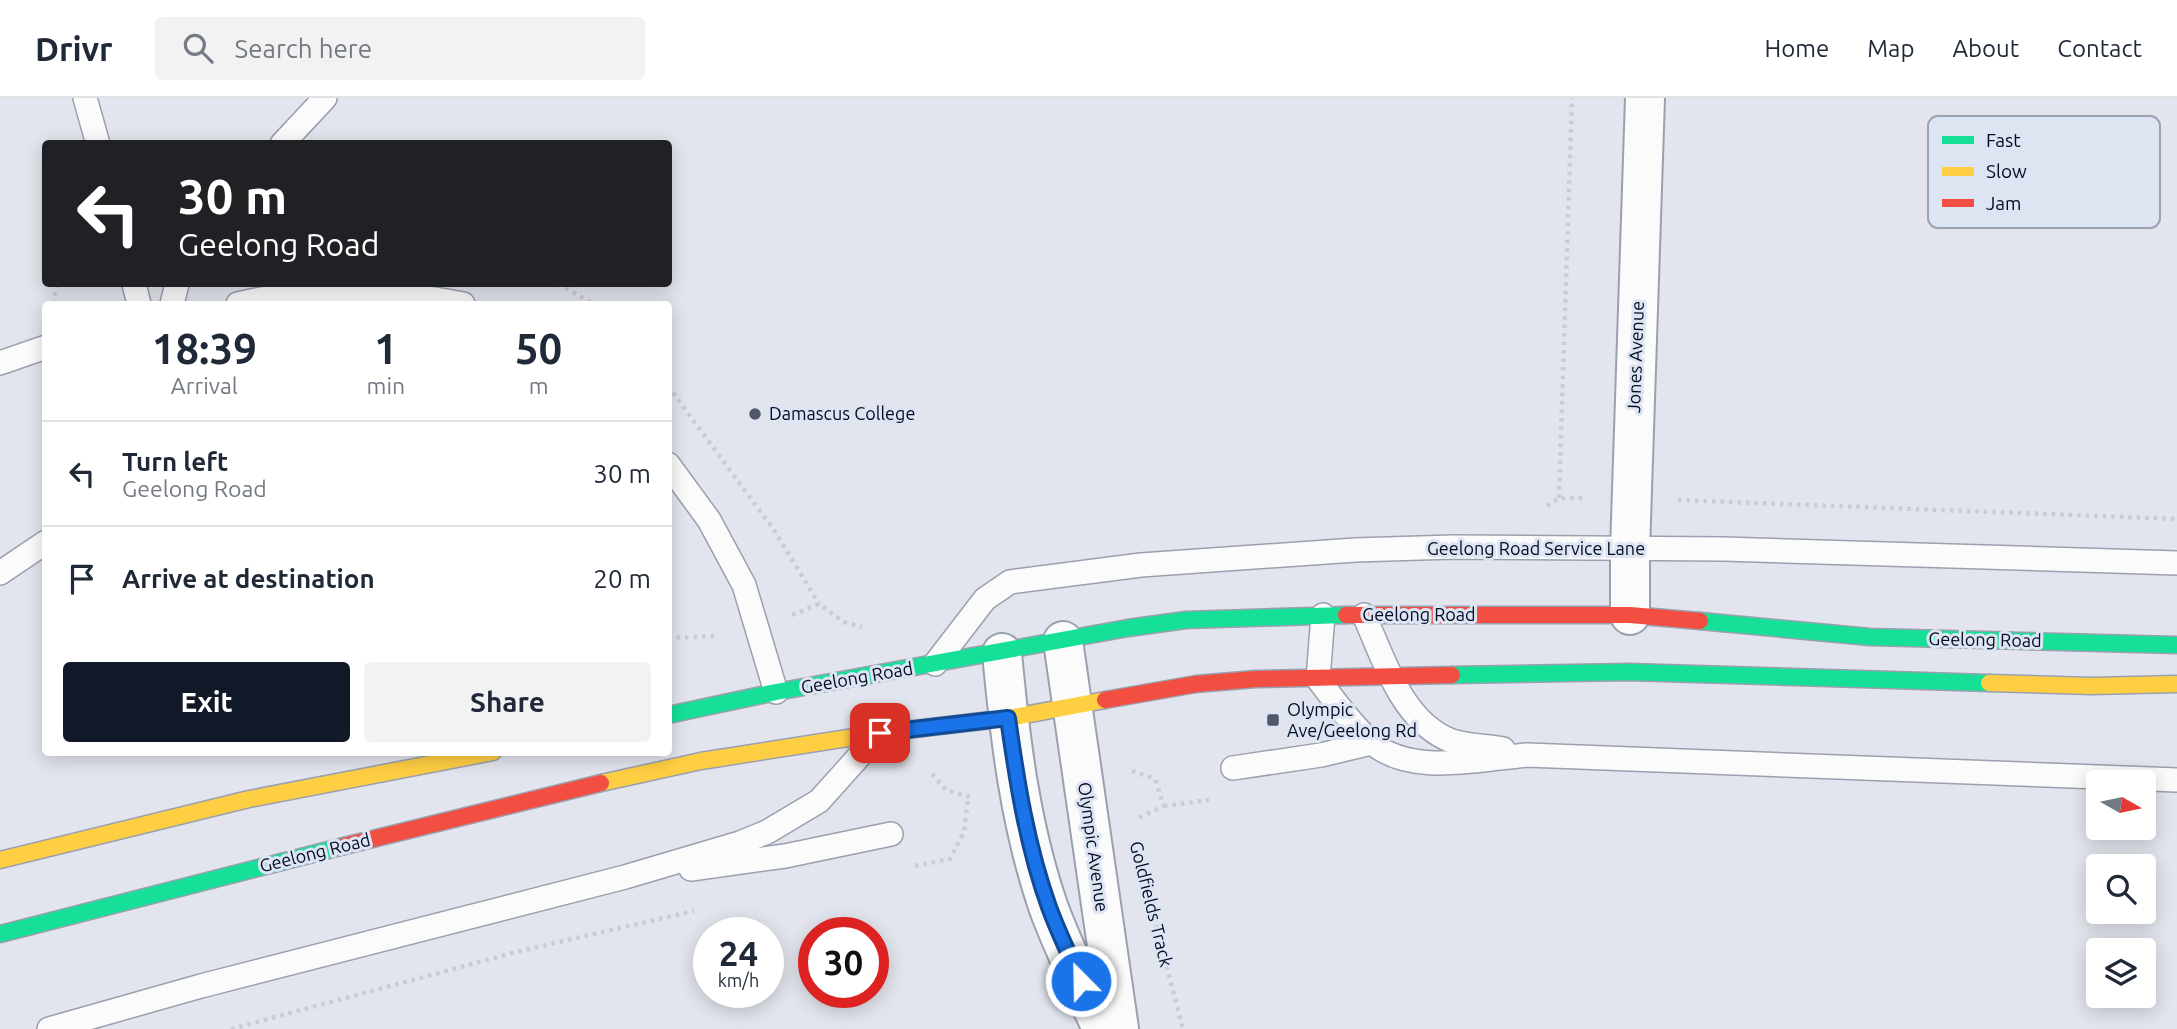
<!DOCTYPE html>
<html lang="en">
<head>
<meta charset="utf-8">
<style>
	body { margin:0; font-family:Ubuntu,sans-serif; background:#f2f2f3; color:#1f2937; height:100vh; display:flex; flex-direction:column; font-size:26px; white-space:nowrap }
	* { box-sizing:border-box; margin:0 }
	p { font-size:23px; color:#747a83 }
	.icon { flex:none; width:38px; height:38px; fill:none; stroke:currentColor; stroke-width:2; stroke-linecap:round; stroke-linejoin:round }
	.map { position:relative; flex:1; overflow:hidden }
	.sheet { position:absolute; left:42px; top:203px; width:630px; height:455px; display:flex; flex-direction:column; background:#fff; border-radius:7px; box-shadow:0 4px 18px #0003 }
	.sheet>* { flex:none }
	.guide { position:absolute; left:42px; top:42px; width:630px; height:147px; border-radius:7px; box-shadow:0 4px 18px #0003; background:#202124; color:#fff; overflow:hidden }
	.needle { width:46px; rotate:99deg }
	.controls { position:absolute; left:2086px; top:672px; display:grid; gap:14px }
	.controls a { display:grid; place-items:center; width:70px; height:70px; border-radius:7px; background:#fff; box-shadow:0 4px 18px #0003; font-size:35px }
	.speed { position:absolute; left:693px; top:819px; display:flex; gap:14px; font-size:35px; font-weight:700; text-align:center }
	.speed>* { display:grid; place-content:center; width:91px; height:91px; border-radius:50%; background:#fff; box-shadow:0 4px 18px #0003; line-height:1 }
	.speed small { font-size:18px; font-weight:400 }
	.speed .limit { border:10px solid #d22; background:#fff; color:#111 }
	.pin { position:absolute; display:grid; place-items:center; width:60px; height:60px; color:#fff; margin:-30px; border-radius:14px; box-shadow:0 4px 10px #0006 }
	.me { position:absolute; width:77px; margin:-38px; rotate:337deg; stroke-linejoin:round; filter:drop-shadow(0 0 5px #0008) }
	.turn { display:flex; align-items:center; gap:24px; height:147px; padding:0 21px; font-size:32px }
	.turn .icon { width:91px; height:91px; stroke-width:2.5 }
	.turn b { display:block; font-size:49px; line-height:60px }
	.eta { display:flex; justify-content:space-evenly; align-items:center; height:119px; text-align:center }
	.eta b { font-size:42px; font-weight:700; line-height:49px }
	.cta { display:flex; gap:14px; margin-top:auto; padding:14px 21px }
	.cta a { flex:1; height:80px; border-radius:7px; background:#111827; color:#fff; font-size:28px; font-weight:700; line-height:80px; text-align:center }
	.cta a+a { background:#f2f2f3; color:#1f2937 }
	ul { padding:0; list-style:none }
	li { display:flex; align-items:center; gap:21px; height:105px; padding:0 21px; border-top:2px solid #e0e1e3 }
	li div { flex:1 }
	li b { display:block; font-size:26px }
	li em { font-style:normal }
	header { display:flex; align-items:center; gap:42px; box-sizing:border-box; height:98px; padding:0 35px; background:#fff; border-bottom:2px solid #e0e1e3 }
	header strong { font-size:33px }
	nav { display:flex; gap:38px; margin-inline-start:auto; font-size:24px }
	.search { width:490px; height:63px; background:#f2f2f3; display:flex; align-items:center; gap:18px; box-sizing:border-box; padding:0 24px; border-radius:7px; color:#747a83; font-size:26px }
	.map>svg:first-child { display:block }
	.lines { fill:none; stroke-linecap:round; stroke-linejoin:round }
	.lane-casing { stroke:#9aa0af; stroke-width:26 }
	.street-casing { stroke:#9aa0af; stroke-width:42 }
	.fast-casing { stroke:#9aa0af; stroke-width:19 }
	.slow-casing { stroke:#9aa0af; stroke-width:19 }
	.jam-casing { stroke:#9aa0af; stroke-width:19 }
	.path { stroke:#cacccf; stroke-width:4.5; stroke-dasharray:3.5 5; stroke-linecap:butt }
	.lane { stroke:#fbfbfc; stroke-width:23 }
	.street { stroke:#fbfbfc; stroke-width:38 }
	.fast { stroke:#16e098; stroke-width:16 }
	.slow { stroke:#ffcf43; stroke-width:16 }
	.jam { stroke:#f24e42; stroke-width:16 }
	.route-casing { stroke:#114b97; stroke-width:18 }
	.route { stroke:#1a73e8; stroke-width:12 }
	.poi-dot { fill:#525769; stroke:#dde4f2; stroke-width:2.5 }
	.labels { text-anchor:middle; stroke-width:6; stroke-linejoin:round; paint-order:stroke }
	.street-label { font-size:18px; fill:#040b22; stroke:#dde4f2 }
	.poi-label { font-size:18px; fill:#040b22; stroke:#dde4f2; text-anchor:start }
	.key { fill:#dde4f2; stroke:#9ca3b4; stroke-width:2 }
	.key-label { font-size:19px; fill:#040b22 }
</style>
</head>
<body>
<header>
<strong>Drivr</strong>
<div class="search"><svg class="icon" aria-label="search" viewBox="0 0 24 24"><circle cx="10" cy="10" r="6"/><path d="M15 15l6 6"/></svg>Search here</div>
<nav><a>Home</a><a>Map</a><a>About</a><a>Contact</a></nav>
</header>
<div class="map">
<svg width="2177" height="931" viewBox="0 0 2177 931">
	<rect width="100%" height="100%" fill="#e2e5ed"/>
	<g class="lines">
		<defs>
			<g id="lane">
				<path d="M85,0L98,46"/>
				<path d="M282,46L325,0"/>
				<path d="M134,186L139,206"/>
				<path d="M172,206L177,186"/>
				<path d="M238,206C316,187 384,191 463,206"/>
				<path d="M0,265L46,249"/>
				<path d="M668,366L709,422L744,487L776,594"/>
				<path d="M0,475L46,444"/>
				<path d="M1323,517L1318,581C1334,602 1350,625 1370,643C1409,679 1479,661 1527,657L2177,682"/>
				<path d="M1364,517C1383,559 1400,618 1445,640C1462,649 1485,647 1503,651"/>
				<path d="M935,566L985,501L1010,484L1141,467L1355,452L1453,449L1724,451L2177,465"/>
				<path d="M1233,670L1321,657L1371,645"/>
				<path d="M691,771L785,758L891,736"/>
				<path d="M49,931L201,888L625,779L740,745L767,734L819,703L880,635"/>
			</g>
			<g id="street">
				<path d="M1630,517V452L1645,0"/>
				<path d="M1063,543L1119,931"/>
				<path d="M1002,555C1010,641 1020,726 1048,808C1063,850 1084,890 1102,931"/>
			</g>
			<g id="fast">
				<path d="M1700,523L1870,539L2177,547"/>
				<path d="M1452,577L1629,574L1989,585"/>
				<path d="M668,617L776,594L1128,530L1186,522L1346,517"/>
				<path d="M0,836L344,748"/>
			</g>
			<g id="slow">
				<path d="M1989,585L2092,588L2177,586"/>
				<path d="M601,685L701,663L880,635L1008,620L1105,602"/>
				<path d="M0,762L249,701L493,654"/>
			</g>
			<g id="jam">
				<path d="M1346,517H1630L1700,523"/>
				<path d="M1105,602L1196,586L1256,581L1452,577"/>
				<path d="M344,748L601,685"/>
			</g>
		</defs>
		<use href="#lane" class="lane-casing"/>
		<use href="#street" class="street-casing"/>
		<use href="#fast" class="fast-casing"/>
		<use href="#slow" class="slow-casing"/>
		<use href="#jam" class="jam-casing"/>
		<g class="path">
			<path d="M558,186L594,206"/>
			<path d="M55,206L54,198L58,186"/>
			<path d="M668,288L774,432L819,506"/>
			<path d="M1559,400L1572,0"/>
			<path d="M1678,402L2177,421"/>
			<path d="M1547,408L1559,400H1585"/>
			<path d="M792,517L819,506L844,524L862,529"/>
			<path d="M668,540L717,538"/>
			<path d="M1132,673L1155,681L1164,708L1136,721"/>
			<path d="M932,676L946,692L970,699"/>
			<path d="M1164,708L1209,702"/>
			<path d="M915,768L950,761L964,734L968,700"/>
			<path d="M1156,827L1183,931"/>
			<path d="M231,931L520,853L694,813"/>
		</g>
		<use href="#lane" class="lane"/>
		<use href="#street" class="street"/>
		<use href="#fast" class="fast"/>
		<use href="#slow" class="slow"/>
		<use href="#jam" class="jam"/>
	</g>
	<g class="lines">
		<defs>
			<path id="route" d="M880,635L1008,620C1017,684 1027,748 1049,809C1058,834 1070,858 1081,883"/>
		</defs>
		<use href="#route" class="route-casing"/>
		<use href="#route" class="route"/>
	</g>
	<g class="poi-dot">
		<circle cx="755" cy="316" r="7"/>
		<rect x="1266" y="615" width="14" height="14" rx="3.5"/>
	</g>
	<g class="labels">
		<g class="street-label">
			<text transform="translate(1636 259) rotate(-88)" y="6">Jones Avenue</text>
			<text x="1536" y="457">Geelong Road Service Lane</text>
			<text x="1419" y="523">Geelong Road</text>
			<text transform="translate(1985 542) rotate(1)" y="6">Geelong Road</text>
			<text transform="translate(857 580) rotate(-10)" y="6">Geelong Road</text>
			<text transform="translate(1093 749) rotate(82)" y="6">Olympic Avenue</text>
			<text transform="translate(315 755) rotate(-14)" y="6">Geelong Road</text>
			<text transform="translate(1151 806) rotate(76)" y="6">Goldfields Track</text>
		</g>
		<g class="poi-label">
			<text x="769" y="322">Damascus College</text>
			<text x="1287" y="618">Olympic<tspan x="1287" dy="21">Ave/Geelong Rd</tspan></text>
		</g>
	</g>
	<rect x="1928" y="18" width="232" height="112" rx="10" class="key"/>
	<rect x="1942" y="38" width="32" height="8" fill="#16e098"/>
	<rect x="1942" y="69" width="32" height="9" fill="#ffcf43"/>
	<rect x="1942" y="101" width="32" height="8" fill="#f24e42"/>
	<g class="key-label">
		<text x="1986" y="49">Fast</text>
		<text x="1986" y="80">Slow</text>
		<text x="1986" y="112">Jam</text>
	</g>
</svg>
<div class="controls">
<a><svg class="needle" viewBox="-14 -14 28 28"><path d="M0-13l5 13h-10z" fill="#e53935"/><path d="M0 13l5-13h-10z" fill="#747a83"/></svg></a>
<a><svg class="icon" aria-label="search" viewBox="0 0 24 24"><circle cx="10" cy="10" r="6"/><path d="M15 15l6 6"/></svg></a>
<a><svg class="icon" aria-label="layers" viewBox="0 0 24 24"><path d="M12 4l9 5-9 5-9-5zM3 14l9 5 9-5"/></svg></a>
</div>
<div class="speed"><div>24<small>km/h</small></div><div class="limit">30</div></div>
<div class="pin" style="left:880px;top:635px;background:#d93025"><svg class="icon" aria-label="arrive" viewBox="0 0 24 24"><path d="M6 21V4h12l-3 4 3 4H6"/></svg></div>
<svg class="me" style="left:1081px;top:883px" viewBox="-20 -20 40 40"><circle r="17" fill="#1a73e8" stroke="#fff" stroke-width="3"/><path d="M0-11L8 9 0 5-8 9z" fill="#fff"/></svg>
<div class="guide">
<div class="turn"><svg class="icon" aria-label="left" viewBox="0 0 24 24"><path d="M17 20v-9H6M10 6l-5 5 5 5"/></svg><div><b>30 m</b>Geelong Road</div></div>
</div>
<section class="sheet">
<div class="eta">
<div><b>18:39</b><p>Arrival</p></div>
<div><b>1</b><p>min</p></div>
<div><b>50</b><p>m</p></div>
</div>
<ul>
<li><svg class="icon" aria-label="left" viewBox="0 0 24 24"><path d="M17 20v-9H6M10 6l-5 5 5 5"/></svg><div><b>Turn left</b><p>Geelong Road</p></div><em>30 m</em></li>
<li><svg class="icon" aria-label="arrive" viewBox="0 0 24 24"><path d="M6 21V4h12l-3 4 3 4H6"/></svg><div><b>Arrive at destination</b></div><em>20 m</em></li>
</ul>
<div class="cta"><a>Exit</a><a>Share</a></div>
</section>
</div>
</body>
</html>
